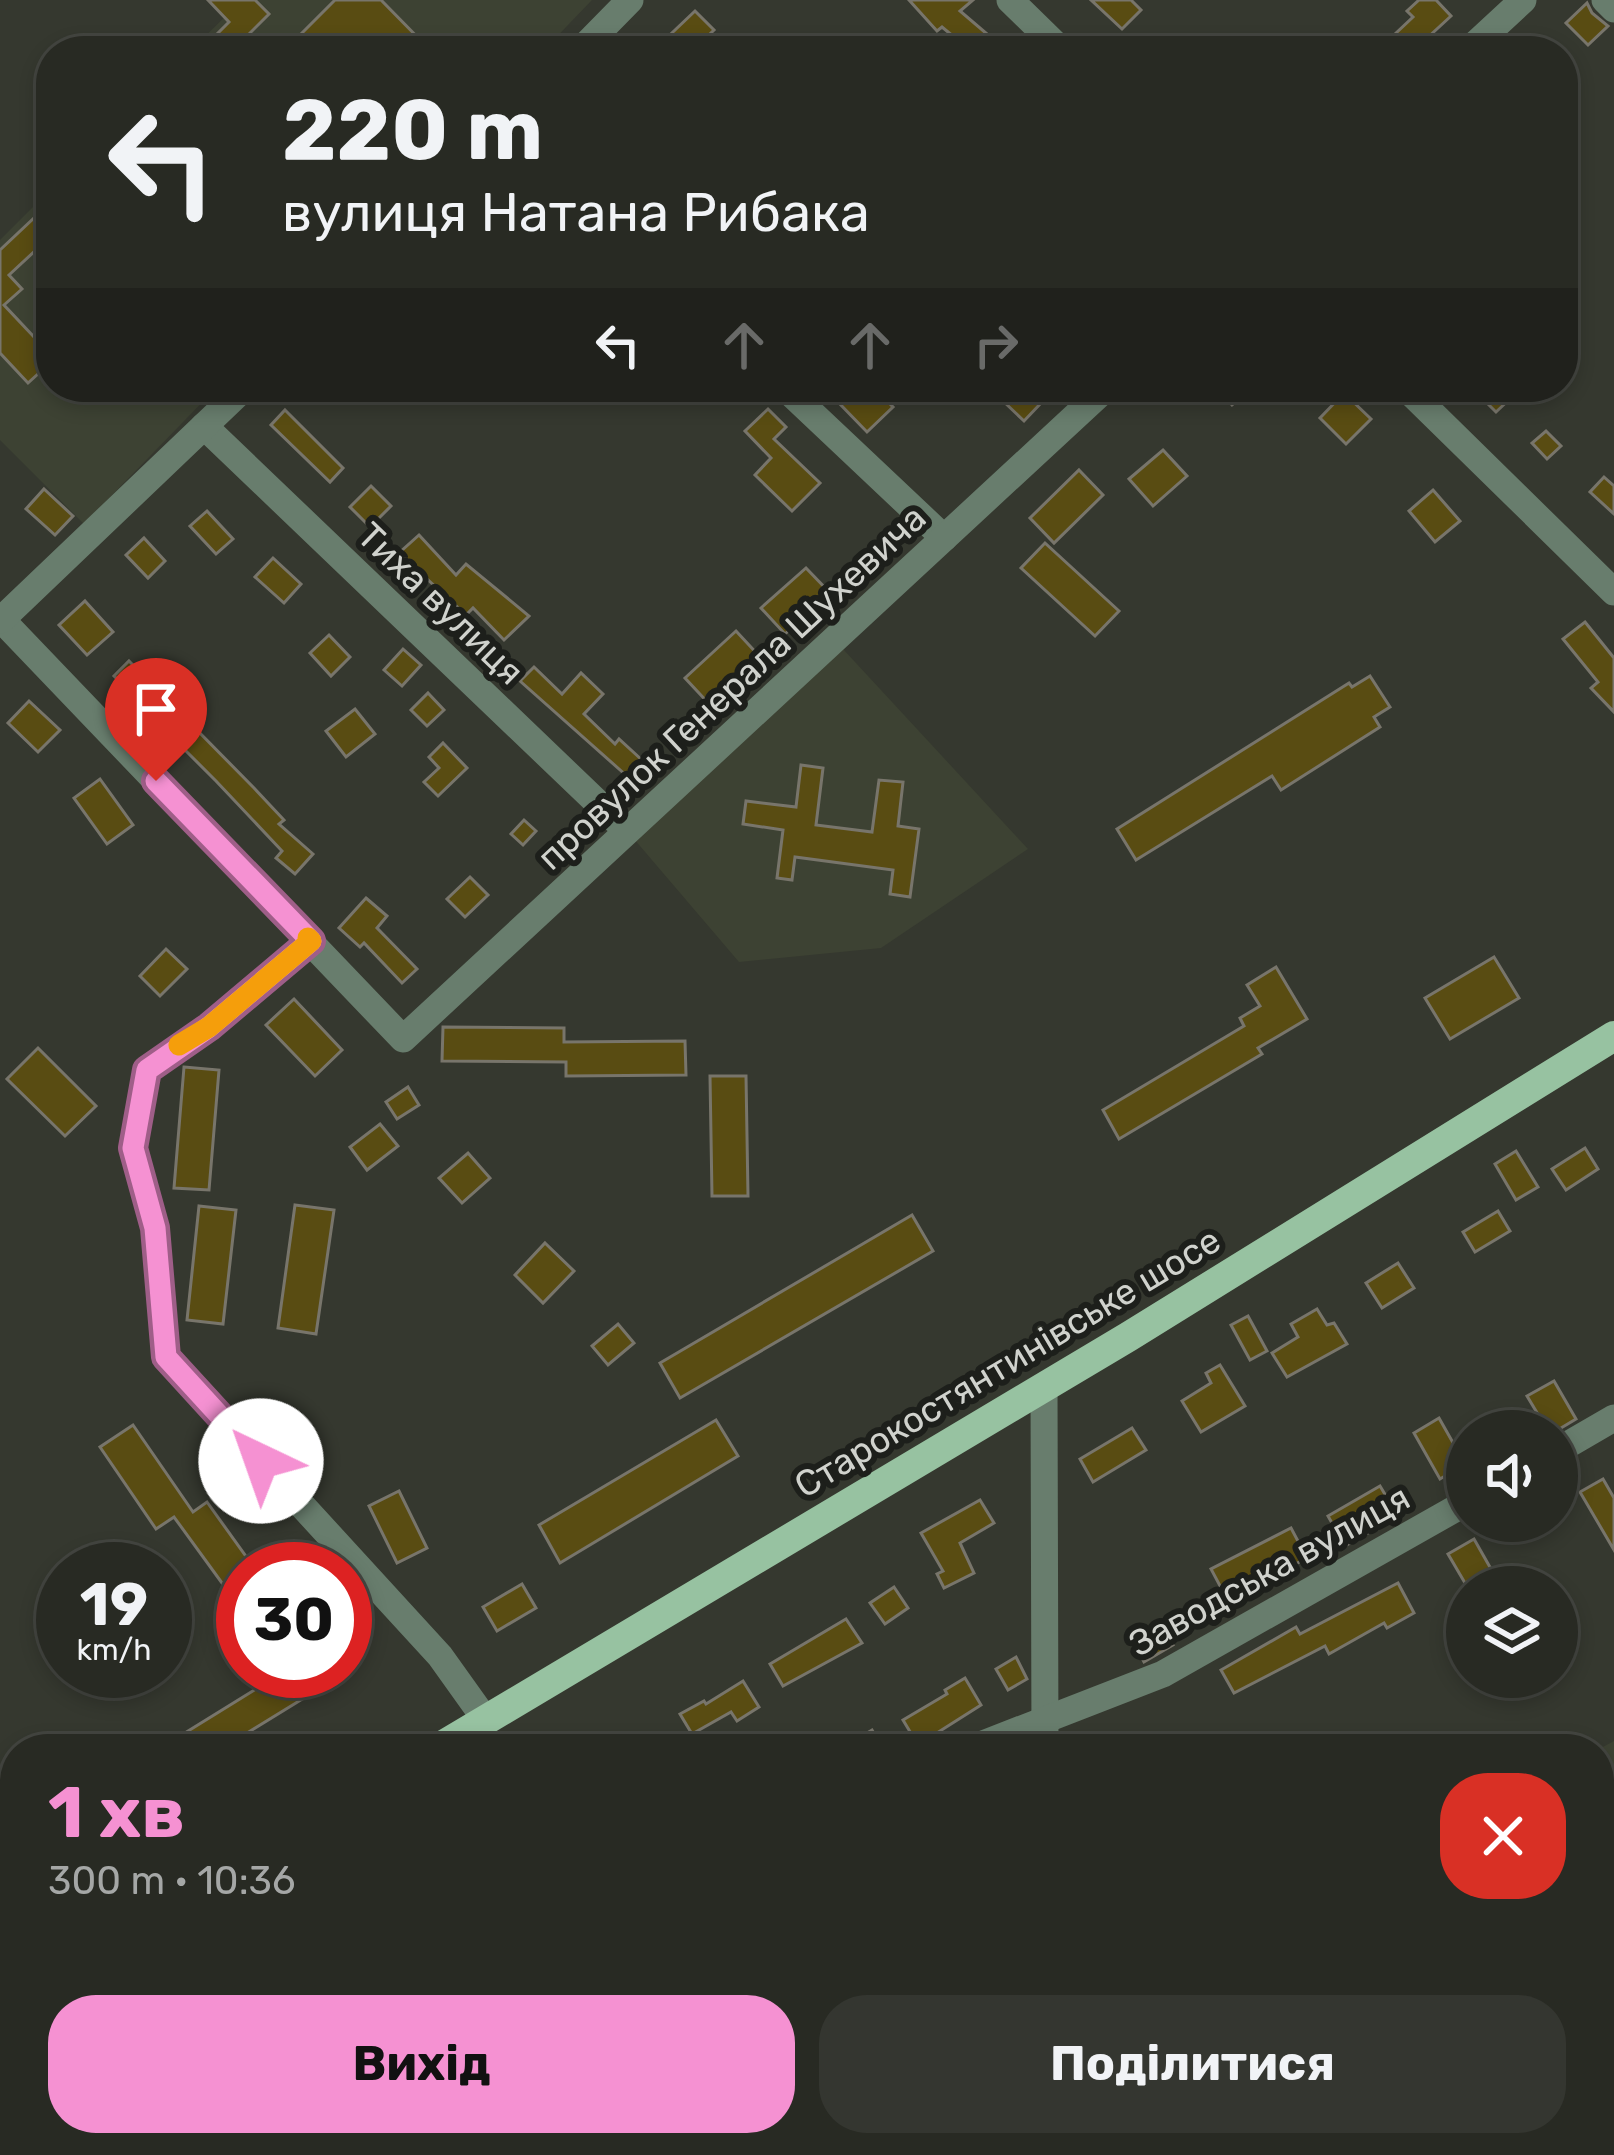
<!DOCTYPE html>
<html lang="uk">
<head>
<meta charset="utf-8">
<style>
	body { margin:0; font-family:Rubik,sans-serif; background:#343630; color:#f1f3f6; height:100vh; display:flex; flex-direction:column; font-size:45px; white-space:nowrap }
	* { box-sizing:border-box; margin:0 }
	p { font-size:39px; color:#a5a7a6 }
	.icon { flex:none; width:66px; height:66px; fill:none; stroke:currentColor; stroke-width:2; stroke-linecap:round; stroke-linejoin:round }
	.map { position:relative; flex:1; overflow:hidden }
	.panel { position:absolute; left:0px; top:1734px; width:1614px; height:423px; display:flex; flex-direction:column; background:#282a23; border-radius:48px 48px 0 0; box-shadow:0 6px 18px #0003,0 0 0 3px #444641 }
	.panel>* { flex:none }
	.banner { position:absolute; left:36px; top:36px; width:1542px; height:366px; border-radius:48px; box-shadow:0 6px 18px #0003,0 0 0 3px #444641; background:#282a23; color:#f1f3f6; overflow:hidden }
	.controls { position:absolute; left:1446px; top:1410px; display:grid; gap:24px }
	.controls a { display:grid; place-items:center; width:132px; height:132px; border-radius:50%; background:#282a23; box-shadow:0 6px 18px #0003,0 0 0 3px #444641; font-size:60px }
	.speed { position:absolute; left:36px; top:1542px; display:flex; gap:24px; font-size:60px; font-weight:700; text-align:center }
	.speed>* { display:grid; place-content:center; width:156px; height:156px; border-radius:50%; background:#282a23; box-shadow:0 6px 18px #0003,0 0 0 3px #444641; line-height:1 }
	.speed small { font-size:30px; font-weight:400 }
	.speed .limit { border:18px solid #d22; background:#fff; color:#111 }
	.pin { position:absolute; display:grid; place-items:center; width:102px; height:102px; color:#fff; margin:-123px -51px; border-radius:50% 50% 50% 0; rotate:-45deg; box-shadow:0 0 12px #0007 }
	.pin .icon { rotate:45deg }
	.me { position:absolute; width:132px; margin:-66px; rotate:318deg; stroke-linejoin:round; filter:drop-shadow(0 0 9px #0008) }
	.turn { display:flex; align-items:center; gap:42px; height:252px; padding:0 48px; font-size:54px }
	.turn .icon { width:156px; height:156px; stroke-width:2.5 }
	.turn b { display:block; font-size:84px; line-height:102px }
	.lanes { display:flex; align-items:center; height:114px; padding:0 48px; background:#0003; justify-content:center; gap:60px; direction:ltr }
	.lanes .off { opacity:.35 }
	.round { display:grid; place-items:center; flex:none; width:126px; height:126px; border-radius:48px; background:#343630 }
	.overview { display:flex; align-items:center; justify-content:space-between; height:204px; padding:0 48px }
	h1 { font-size:72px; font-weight:700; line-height:90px; color:#f591d2 }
	.action { display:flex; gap:24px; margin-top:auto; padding:24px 48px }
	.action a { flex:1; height:138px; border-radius:48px; background:#f591d2; color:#111; font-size:48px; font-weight:700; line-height:138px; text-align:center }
	.action a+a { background:#343630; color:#f1f3f6 }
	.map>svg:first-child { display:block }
	.built { fill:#3d4233 }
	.water { fill:#002620; stroke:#3e5a54; stroke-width:3 }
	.building { fill:#594c12; stroke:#78756b; stroke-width:3 }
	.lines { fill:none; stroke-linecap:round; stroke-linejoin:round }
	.minor { stroke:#687d6d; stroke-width:27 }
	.major { stroke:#97c2a1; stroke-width:30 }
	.route-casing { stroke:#9f5e88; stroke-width:30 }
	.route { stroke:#f591d2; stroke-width:21 }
	.slow { stroke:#f59e0b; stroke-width:21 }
	.labels { text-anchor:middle; stroke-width:12; stroke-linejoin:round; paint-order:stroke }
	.street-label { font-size:36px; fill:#d0d2cd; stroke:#1d1f1b }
</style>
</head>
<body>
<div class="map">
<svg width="1614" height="2155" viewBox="0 0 1614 2155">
	<rect width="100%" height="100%" fill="#35382f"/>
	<g class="built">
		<path d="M225,0H592L543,51H190L233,9Z"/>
		<path d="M51,189V387H217L84,524L0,440V240Z"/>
		<path d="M843,649L1028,849L881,948L739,962L634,839Z"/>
		<path d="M1614,1741V1897L1599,1804V1749Z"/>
	</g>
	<path class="water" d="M1417,2142H1545L1550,2155H1418Z"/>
	<g class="building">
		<path d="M208,0H255L269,14L232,51H200L229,22Z"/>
		<path d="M335,0H381L431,51H284Z"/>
		<path d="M909,0H973L960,11L1007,51H971L942,27L937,31Z"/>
		<path d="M1091,0H1131L1141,10L1122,29Z"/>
		<path d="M1419,0H1436L1451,16L1413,51H1377L1413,17L1407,11Z"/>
		<path d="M1587,3L1592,13L1608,26L1588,45L1566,23Z"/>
		<path d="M695,11L714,30L692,51H653Z"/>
		<path d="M51,202V236L9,275L22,289L4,305L51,355V362L28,383L0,353V250Z"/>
		<path d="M854,387H873L893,407L867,432L838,402Z"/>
		<path d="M1014,387H1026L1042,402L1024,421L1002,400Z"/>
		<path d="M1216,387H1253L1232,405Z"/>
		<path d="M1487,387H1505L1513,396L1496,412L1479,395Z"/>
		<path d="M1344,393L1371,419L1346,444L1320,418Z"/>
		<path d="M768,409L786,427L774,439L820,483L792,511L755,475L771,458L745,431Z"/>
		<path d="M285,410L343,468L330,482L271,425Z"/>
		<path d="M1546,431L1561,446L1547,459L1532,443Z"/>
		<path d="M1163,450L1187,476L1153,506L1129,479Z"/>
		<path d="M1079,470L1103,495L1054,543L1030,518Z"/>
		<path d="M1604,477L1614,486V514L1590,492Z"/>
		<path d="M371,486L391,506L370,527L350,507Z"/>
		<path d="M44,489L73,516L55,535L26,509Z"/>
		<path d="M1433,490L1460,521L1435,542L1409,511Z"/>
		<path d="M207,511L233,539L216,554L190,526Z"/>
		<path d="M419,535L456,575L466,564L529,616L504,640L473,608L466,615L399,553Z"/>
		<path d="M144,538L165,561L148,578L126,555Z"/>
		<path d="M1045,543L1119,611L1095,636L1021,568Z"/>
		<path d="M273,558L301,584L284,603L255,577Z"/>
		<path d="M806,568L830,593L785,634L761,608Z"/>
		<path d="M85,601L113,632L87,655L59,625Z"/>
		<path d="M1585,622L1614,658V712L1591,688L1598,682L1563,639Z"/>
		<path d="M736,631L762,659L711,706L685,678Z"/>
		<path d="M329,635L350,657L331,676L310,653Z"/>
		<path d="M403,649L421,665L402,686L384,670Z"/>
		<path d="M129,661L254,788L284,820L279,824L313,854L295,874L276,858L282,851L216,781L172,737L165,744L142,720L150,712L114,676Z"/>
		<path d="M534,667L562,694L581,673L603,694L584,714L615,744L619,739L643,761L628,777L520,681Z"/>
		<path d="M1370,676L1390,707L1374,717L1380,727L1281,790L1272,776L1136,860L1117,829L1349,683L1352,687Z"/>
		<path d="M428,693L444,710L427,726L411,710Z"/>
		<path d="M29,701L60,730L38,752L8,723Z"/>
		<path d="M355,709L375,734L346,757L326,731Z"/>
		<path d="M443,743L467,768L438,796L424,782L439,768L429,757Z"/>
		<path d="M801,765L823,768L816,825L872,832L879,780L903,782L898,826L919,829L910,897L890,894L893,870L795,857L792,880L777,878L783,830L743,824L746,801L796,807Z"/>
		<path d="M100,779L133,825L107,844L74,798Z"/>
		<path d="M524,820L536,831L523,845L511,834Z"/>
		<path d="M470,877L488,895L465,917L447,899Z"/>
		<path d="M366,898L387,916L377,928L417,969L402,983L364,943L360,947L339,928Z"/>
		<path d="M166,949L187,969L160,996L140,976Z"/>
		<path d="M1494,957L1519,998L1450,1039L1425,998Z"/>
		<path d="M1276,967L1307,1019L1258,1048L1262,1054L1119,1139L1103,1110L1244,1026L1240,1018L1260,1006L1247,985Z"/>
		<path d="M294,999L342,1050L315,1076L266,1025Z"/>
		<path d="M443,1027L564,1028V1042L685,1041L686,1075L566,1076V1062L442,1061Z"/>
		<path d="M38,1048L96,1106L65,1136L7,1079Z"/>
		<path d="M184,1067L219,1070L209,1190L174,1188Z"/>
		<path d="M710,1076H746L748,1196H712Z"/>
		<path d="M408,1087L419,1105L397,1119L386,1102Z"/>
		<path d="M380,1124L398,1146L367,1170L350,1147Z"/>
		<path d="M1585,1148L1598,1169L1566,1190L1552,1169Z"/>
		<path d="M1516,1151L1538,1187L1516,1200L1495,1164Z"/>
		<path d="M468,1153L490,1178L462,1203L439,1178Z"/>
		<path d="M295,1205L334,1210L316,1334L278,1328Z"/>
		<path d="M199,1206L236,1210L223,1324L187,1320Z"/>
		<path d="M1498,1211L1510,1231L1475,1252L1463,1232Z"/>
		<path d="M912,1215L933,1251L680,1398L660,1363Z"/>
		<path d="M545,1243L574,1271L543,1303L515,1275Z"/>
		<path d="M1398,1263L1414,1288L1382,1308L1366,1283Z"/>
		<path d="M1317,1309L1327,1325L1334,1323L1347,1344L1287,1377L1272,1353L1298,1337L1291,1324Z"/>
		<path d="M1248,1316L1267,1351L1250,1360L1231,1325Z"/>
		<path d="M618,1324L634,1343L608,1365L592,1346Z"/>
		<path d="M1220,1365L1245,1406L1201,1432L1182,1401L1211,1383L1206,1373Z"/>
		<path d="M1554,1381L1576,1419L1556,1431H1548L1527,1396Z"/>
		<path d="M1439,1418L1465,1464L1440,1479L1414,1433Z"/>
		<path d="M716,1420L738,1456L560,1563L539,1525Z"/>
		<path d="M133,1425L193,1512L207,1502L255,1569H243V1584L230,1594L174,1517L156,1529L100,1447Z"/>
		<path d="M1132,1428L1146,1450L1093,1482L1080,1459Z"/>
		<path d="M1603,1479L1614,1498V1550L1580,1492Z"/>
		<path d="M1380,1486L1398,1516L1345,1546L1328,1516Z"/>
		<path d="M399,1491L427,1548L397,1563L369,1506Z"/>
		<path d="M980,1500L994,1523L960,1543L974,1573L944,1588L937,1574L943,1571L921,1533Z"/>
		<path d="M1291,1528L1307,1558L1227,1599L1211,1569Z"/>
		<path d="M1474,1539L1491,1569L1465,1583L1448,1554Z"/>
		<path d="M1398,1583L1414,1613L1387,1628L1384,1623L1329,1654L1325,1646L1234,1693L1221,1670L1296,1627L1300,1634Z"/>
		<path d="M522,1584L536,1608L497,1631L483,1607Z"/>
		<path d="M894,1587L908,1608L885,1624L870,1603Z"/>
		<path d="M846,1619L862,1643L783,1686L770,1664Z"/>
		<path d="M1160,1621L1173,1645L1144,1662L1131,1637Z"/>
		<path d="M1016,1657L1027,1679L1008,1690L996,1669Z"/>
		<path d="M285,1671H306L317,1690L221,1749H159Z"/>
		<path d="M965,1678L981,1705L918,1745L903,1720L947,1694L945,1690Z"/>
		<path d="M743,1681L759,1707L737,1721L731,1712L692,1734L680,1714L704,1701L706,1704Z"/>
		<path d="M872,1730L883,1749H840Z"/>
		<path d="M0,1820L15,1821V1854L0,1853Z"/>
	</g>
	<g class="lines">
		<g class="minor">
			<path d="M1010,0L1062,51"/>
			<path d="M1605,0L1614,9"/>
			<path d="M580,51L630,0"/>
			<path d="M1468,51L1523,0"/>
			<path d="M784,387L944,538"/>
			<path d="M1405,387L1614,592"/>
			<path d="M204,426L627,831"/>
			<path d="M0,618L403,1039L1107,387"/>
			<path d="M1,620L245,387"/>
			<path d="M311,942L210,1026L147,1070L133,1148L155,1228L166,1357L440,1656L485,1719"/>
			<path d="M1044,1387L1045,1749"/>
			<path d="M1557,1451L1614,1418"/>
			<path d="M970,1749L1163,1674L1467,1502"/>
			<path d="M534,2142L542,2155"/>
			<path d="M1068,2142V2155"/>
			<path d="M318,2155L338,2142"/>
		</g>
		<g class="major">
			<path d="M437,1749L1128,1337L1614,1036"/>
			<path d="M0,2019L15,2009"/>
		</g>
	</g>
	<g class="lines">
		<defs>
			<path id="route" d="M156,781L311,941L209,1027L147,1070L133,1148L155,1228L166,1357L261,1461"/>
		</defs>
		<use href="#route" class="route-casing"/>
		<use href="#route" class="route"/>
		<path class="slow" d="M179,1045L209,1027L311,941L308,938"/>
	</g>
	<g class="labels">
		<g class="street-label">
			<text transform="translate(441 603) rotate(44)" y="13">Тиха вулиця</text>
			<text transform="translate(731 687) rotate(-43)" y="13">провулок Генерала Шухевича</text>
			<text transform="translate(1007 1362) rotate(-31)" y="13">Старокостянтинівське шосе</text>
			<text transform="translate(1269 1570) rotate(-29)" y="13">Заводська вулиця</text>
		</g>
	</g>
</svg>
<div class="controls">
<a><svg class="icon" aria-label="sound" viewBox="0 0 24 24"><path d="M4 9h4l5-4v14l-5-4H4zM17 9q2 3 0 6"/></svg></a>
<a><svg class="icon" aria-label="layers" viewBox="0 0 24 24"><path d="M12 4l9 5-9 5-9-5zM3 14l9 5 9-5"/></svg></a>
</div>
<div class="speed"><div>19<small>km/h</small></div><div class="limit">30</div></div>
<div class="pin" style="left:156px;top:781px;background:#d93025"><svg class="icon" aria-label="arrive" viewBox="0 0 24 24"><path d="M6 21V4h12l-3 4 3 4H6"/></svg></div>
<svg class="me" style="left:261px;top:1461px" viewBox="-20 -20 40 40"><circle r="19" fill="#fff"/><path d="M0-13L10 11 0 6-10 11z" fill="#f591d2"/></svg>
<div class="banner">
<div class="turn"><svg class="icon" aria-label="left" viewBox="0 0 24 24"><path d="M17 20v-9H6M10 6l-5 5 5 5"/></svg><div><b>220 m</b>вулиця Натана Рибака</div></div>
<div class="lanes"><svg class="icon" aria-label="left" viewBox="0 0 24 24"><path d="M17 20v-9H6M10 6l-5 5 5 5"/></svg><svg class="icon off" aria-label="ahead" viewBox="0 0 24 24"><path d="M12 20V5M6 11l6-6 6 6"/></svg><svg class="icon off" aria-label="ahead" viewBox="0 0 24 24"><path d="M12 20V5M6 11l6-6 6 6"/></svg><svg class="icon off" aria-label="right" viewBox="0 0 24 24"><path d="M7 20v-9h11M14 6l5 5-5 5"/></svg></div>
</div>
<section class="panel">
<div class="overview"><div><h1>1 хв</h1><p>300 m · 10:36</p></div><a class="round" style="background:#d93025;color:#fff"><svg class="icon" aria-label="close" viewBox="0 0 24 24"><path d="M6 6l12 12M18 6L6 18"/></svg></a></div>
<div class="action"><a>Вихід</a><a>Поділитися</a></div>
</section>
</div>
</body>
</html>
